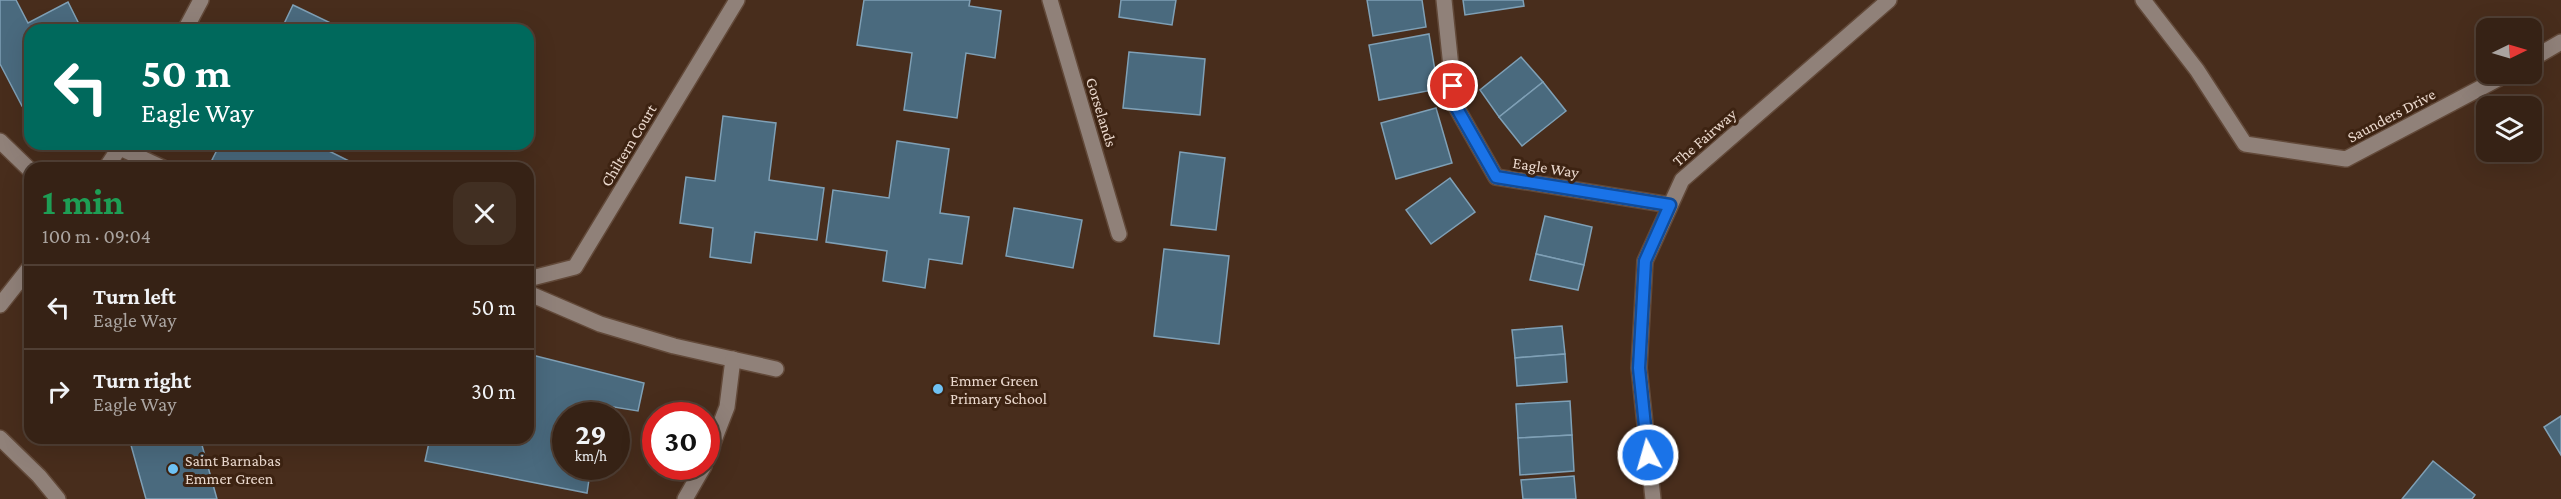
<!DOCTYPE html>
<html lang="en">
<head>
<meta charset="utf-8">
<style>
	body { margin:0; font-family:"Crimson Pro",serif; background:#412f22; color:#f1f3f6; height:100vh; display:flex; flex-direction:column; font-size:22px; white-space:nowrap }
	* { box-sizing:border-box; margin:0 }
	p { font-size:20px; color:#aaa4a0 }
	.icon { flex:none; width:33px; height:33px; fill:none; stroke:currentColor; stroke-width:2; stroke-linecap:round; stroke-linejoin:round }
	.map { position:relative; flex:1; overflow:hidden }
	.details { position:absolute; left:24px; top:162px; width:510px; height:282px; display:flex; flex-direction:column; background:#362215; border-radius:18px; box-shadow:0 6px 24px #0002,0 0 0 2px #503f34 }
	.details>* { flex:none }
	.banner { position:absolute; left:24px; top:24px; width:510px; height:126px; border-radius:18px; box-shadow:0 6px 24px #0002,0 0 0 2px #503f34; background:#00695c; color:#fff; overflow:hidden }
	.needle { width:39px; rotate:85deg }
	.controls { position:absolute; left:2476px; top:18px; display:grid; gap:12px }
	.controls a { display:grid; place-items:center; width:66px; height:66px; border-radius:12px; background:#362215; box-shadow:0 6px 24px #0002,0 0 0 2px #503f34; font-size:30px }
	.speed { position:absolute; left:552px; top:402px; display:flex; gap:12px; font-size:30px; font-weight:700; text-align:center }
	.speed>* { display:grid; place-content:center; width:78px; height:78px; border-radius:50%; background:#362215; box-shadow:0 6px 24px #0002,0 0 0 2px #503f34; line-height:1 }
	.speed small { font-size:15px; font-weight:400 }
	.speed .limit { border:9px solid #d22; background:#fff; color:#111 }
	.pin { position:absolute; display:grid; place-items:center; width:51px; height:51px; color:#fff; margin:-26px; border:3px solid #fff; border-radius:50%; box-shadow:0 2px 6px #0007 }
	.me { position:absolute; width:66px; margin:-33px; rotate:354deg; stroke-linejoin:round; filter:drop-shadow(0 0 4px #0008) }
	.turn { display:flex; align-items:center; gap:21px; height:126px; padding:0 18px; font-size:27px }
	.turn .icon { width:78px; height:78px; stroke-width:2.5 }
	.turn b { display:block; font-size:42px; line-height:51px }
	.round { display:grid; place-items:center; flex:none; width:63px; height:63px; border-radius:18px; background:#412f22 }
	.headline { display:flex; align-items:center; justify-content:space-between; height:102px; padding:0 18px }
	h1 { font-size:36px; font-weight:700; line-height:45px; color:#1e9e55 }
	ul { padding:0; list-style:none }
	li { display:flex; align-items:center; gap:18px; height:84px; padding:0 18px; border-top:2px solid #503f34 }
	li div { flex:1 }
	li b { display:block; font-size:22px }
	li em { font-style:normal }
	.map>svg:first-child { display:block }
	.building { fill:#4a6a7e; stroke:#7fa0b6; stroke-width:1.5 }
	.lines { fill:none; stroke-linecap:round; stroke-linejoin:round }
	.minor-casing { stroke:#624939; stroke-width:18 }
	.minor { stroke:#908179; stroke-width:15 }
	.route-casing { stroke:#114b97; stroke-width:15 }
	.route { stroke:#1a73e8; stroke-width:10 }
	.poi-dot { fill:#6fc2f4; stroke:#3d2312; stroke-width:2 }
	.labels { text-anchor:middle; stroke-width:6; stroke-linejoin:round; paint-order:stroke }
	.street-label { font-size:16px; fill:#ecdacf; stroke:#3d2312 }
	.poi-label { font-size:16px; fill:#ecdacf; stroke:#3d2312; text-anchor:start }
</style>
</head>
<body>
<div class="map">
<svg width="2561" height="499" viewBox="0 0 2561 499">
	<rect width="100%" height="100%" fill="#482d1c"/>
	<g class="building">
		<path d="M0,0H16L28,23L68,2L82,30H30V102L22,106L0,64Z"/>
		<path d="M864,0H970L969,6L1001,11L995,58L966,53L957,118L904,110L912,53L857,45Z"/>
		<path d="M1121,0H1176L1172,25L1119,17Z"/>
		<path d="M1367,0H1422L1426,27L1373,36Z"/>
		<path d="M1463,0H1523L1524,6L1465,15Z"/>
		<path d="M293,5L337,26L335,30H281Z"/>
		<path d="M1429,34L1438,89L1379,100L1369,45Z"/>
		<path d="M1129,52L1205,59L1200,115L1123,108Z"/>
		<path d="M1521,57L1543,82L1499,117L1480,90Z"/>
		<path d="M1543,82L1566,111L1522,146L1499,117Z"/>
		<path d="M1436,108L1452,163L1396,179L1381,123Z"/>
		<path d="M723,116L776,123L769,180L824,188L817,240L755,232L751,263L710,257L713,228L680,223L686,177L715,181Z"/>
		<path d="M897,141L949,149L940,213L969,217L962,264L929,259L925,288L883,281L887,251L826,242L833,190L889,198Z"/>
		<path d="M220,144H315L363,168H227L212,160Z"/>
		<path d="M1180,152L1225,158L1216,230L1171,225Z"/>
		<path d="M1450,178L1475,212L1431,244L1406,210Z"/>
		<path d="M1014,208L1082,220L1073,268L1006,256Z"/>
		<path d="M1545,216L1592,227L1584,265L1536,254Z"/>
		<path d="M1164,249L1229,256L1219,344L1154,336Z"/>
		<path d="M1536,254L1584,265L1578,290L1530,280Z"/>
		<path d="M1562,326L1565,354L1515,358L1512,330Z"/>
		<path d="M528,354L644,383L638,411L602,405L600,416H566V466H591L587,493L425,461L430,438H528Z"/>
		<path d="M1565,354L1567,382L1517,386L1515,358Z"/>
		<path d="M1570,401L1572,435L1518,438L1516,404Z"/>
		<path d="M2561,416V455L2544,427Z"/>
		<path d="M1572,435L1574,471L1520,475L1518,438Z"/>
		<path d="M129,438H200L217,499H146Z"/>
		<path d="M2433,461L2475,495L2472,499H2402Z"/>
		<path d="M1574,476L1576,499H1523L1521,480Z"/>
	</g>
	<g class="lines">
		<defs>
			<g id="minor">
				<path d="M1050,0L1119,234"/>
				<path d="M1444,0L1455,105L1496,177L1670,205"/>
				<path d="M2143,0L2197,70L2245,144L2346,159L2507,74"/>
				<path d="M185,30L201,0"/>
				<path d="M2532,59L2561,42"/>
				<path d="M0,141L30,170"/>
				<path d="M120,148L163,168"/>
				<path d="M106,168L122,144"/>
				<path d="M528,279L575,267L737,0"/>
				<path d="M528,293L600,324L674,346L776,369"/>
				<path d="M0,305L30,267"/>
				<path d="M0,438L39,476L58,499"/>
				<path d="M706,461L727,407L733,359"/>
				<path d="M685,499L704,466"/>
				<path d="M1653,499L1639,368L1645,261L1682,180L1889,0"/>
			</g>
		</defs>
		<use href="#minor" class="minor-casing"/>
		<use href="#minor" class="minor"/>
	</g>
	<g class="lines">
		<defs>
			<path id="route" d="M1453,86L1455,105L1496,177L1670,205L1645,261L1639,368L1648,455"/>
		</defs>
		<use href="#route" class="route-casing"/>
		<use href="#route" class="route"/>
	</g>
	<g class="poi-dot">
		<circle cx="938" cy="389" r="6"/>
		<circle cx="173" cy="469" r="6"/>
	</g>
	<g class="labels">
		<g class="street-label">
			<text transform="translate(1102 112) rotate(73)" y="6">Gorselands</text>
			<text transform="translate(2391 115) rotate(-28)" y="6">Saunders Drive</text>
			<text transform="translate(1704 137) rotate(-41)" y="6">The Fairway</text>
			<text transform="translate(628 145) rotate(-59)" y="6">Chiltern Court</text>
			<text transform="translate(1546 167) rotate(9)" y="6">Eagle Way</text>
		</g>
		<g class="poi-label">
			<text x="950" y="386">Emmer Green<tspan x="950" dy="18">Primary School</tspan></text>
			<text x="185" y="466">Saint Barnabas<tspan x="185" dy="18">Emmer Green</tspan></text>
		</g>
	</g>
</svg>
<div class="controls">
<a><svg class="needle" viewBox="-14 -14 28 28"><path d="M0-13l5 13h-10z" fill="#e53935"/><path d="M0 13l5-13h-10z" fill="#aaa4a0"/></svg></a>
<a><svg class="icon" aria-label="layers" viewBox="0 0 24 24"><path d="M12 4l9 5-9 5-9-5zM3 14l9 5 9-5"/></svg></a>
</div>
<div class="speed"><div>29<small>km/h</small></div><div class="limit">30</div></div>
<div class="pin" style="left:1453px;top:86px;background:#d93025"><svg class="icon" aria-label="arrive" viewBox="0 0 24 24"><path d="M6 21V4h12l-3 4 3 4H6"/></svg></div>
<svg class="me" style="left:1648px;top:455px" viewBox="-20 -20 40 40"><circle r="17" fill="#1a73e8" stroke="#fff" stroke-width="3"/><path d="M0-11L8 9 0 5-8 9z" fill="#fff"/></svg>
<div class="banner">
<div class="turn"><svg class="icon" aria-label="left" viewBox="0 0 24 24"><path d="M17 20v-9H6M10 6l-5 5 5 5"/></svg><div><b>50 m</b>Eagle Way</div></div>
</div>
<section class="details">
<div class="headline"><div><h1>1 min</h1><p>100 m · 09:04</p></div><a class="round"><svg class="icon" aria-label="close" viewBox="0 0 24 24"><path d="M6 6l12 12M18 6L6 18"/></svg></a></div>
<ul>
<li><svg class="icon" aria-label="left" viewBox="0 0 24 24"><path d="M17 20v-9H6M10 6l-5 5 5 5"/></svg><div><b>Turn left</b><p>Eagle Way</p></div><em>50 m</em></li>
<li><svg class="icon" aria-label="right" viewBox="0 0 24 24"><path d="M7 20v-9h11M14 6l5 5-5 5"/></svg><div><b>Turn right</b><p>Eagle Way</p></div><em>30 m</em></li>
</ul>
</section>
</div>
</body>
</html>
